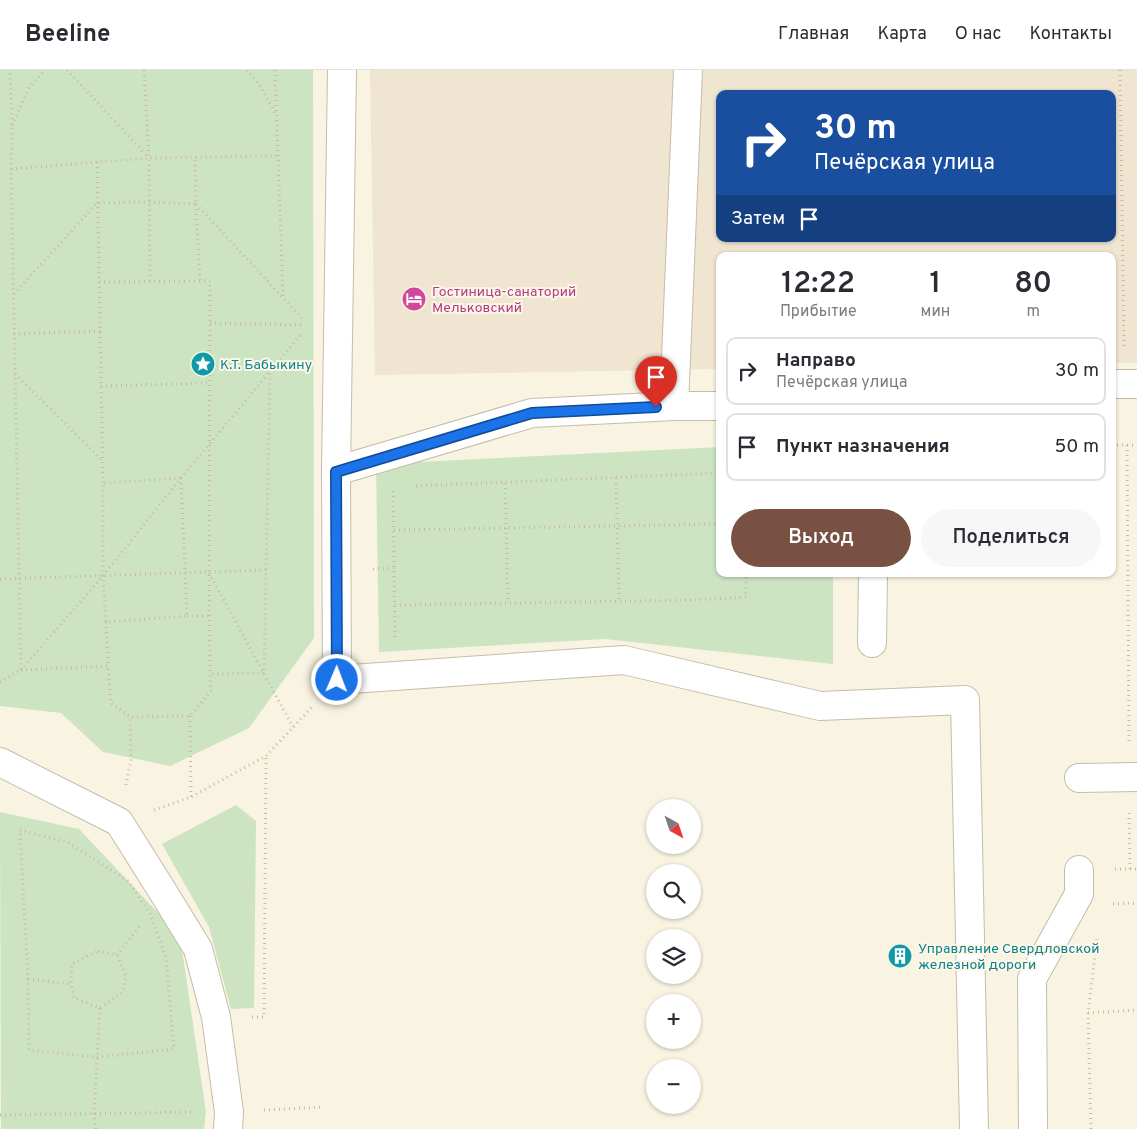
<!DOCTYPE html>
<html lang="ru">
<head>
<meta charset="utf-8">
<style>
	body { margin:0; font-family:Overpass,sans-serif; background:#f7f7f7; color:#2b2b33; height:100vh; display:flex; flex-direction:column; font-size:19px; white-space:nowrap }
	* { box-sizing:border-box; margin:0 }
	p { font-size:16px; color:#7c7c81 }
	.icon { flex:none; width:28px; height:28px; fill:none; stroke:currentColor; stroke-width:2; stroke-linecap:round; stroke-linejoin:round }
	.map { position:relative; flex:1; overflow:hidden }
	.drawer { position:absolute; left:716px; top:182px; width:400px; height:325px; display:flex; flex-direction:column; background:#fff; border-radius:10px; box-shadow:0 1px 4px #0004 }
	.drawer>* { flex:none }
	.banner { position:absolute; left:716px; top:20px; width:400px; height:152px; border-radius:10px; box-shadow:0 1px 4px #0004; background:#1a4fa0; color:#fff; overflow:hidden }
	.needle { width:32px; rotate:140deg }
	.fabs { position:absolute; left:646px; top:729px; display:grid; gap:10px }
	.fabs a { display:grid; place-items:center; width:55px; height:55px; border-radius:50%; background:#fff; box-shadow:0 1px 4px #0004; font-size:25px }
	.pin { position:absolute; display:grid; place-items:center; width:42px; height:42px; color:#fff; margin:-51px -21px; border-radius:50% 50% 50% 0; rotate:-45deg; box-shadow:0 0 5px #0007 }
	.pin .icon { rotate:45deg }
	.me { position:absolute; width:55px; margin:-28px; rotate:1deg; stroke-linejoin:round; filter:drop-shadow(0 0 4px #0008) }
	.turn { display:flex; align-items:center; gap:18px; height:105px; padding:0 15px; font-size:22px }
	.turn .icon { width:65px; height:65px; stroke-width:2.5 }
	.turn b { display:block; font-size:35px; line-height:42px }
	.then { display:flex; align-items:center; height:48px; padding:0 15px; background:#0003; gap:10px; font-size:19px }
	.eta { display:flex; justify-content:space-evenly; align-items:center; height:85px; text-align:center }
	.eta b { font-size:30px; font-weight:600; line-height:35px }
	.cta { display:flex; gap:10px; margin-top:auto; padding:10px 15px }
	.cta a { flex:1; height:58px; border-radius:30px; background:#785142; color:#fff; font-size:20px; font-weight:600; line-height:58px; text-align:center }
	.cta a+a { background:#f7f7f7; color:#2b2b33 }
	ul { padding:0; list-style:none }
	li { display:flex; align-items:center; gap:15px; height:68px; margin:0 10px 8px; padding:0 5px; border:2px solid #e1e1e2; border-radius:10px }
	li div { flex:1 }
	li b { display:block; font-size:19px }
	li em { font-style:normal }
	header { display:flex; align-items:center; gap:30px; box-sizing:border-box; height:70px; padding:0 25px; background:#fff; border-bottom:1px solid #e1e1e2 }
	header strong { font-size:24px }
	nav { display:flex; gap:28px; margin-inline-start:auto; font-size:18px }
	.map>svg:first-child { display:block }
	.residential { fill:#efe5d1; fill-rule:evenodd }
	.green { fill:#cce4c2 }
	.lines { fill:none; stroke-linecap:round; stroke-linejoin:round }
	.minor-casing { stroke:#c8bbaa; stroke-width:30 }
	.path { stroke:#cfb8a0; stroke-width:3; stroke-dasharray:1 4; stroke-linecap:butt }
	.minor { stroke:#fff; stroke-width:28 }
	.route-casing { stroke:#114b97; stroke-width:12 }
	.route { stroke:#1a73e8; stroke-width:9 }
	.labels { text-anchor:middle; stroke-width:4; stroke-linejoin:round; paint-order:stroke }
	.hotel-label { font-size:14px; fill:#b23c85; stroke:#fcf7e7; text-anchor:start }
	.culture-label { font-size:14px; fill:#0d838f; stroke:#fcf7e7; text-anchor:start }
</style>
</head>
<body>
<header>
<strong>Beeline</strong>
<nav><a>Главная</a><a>Карта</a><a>О нас</a><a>Контакты</a></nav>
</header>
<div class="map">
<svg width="1137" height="1059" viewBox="0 0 1137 1059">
	<rect width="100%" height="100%" fill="#f9f3e2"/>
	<path class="residential" d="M370,0H1137V293H1113L1112,186H720V299L375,305ZM720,24H1112V169H720Z"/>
	<g class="green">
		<path d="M0,0H313L314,568L249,658L170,696L103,682L61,643L0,636Z"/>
		<path d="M720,377V504H833V594L605,569L379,582L376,394Z"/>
		<path d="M236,735L256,751L254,938L231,939L209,857L162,774Z"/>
		<path d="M0,742L79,759L180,866L206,1042L204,1059H1Z"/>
	</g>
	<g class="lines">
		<defs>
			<g id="minor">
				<path d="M342,0L336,401L337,610L624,590L820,636L965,630L974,1059"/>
				<path d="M1112,314H1137"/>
				<path d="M674,336L688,0"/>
				<path d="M336,401L532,343L674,336H720"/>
				<path d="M872,573L873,504"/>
				<path d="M0,692L119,752L163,822L198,879L216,947L229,1042L228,1059"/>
				<path d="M1079,708L1137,707"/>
				<path d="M1033,1059L1032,909L1079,824V800"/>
			</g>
		</defs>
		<use href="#minor" class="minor-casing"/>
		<g class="path">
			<path d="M67,0L148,87"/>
			<path d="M144,0L149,88L150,211"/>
			<path d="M247,0L261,17L275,43"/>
			<path d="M275,0L283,228"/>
			<path d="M1120,0L1124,278"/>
			<path d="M12,55L29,18L45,0"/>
			<path d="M97,92L103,413"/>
			<path d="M11,99L149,88L278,86"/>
			<path d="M196,134L302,248"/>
			<path d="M196,134L200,211"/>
			<path d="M99,212L210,211L209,503L210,604"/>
			<path d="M14,224L97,133L149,132L196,134L195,87"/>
			<path d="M210,253L302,255"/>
			<path d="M14,264L100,261"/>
			<path d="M15,304L101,389"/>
			<path d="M101,316L210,313"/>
			<path d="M1112,375H1137"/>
			<path d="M1127,375L1129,672"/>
			<path d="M181,408L187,546L106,552L103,506V413Z"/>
			<path d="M616,408L619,531"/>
			<path d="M505,413L508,533"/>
			<path d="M416,416L720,403"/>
			<path d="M393,421L395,569"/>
			<path d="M394,460L720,454"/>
			<path d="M373,499L394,498"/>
			<path d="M209,503L293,657"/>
			<path d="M0,509L266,500"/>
			<path d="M395,535L693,530L746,527V504"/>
			<path d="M187,546H210"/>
			<path d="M106,552L108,596"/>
			<path d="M21,600L103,506L181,408L302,263"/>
			<path d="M21,600L108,596L111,633L130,647L190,646L211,621L210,604L264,603L270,302"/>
			<path d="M0,612L21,600L11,99L12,56L10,0"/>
			<path d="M190,646L191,727"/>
			<path d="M126,715L131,691L130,647"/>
			<path d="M154,740L191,727L266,686L313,636"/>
			<path d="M1129,743L1130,799"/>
			<path d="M20,760L69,773L128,811L150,843L166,888L174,979L97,987L29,980L28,909Z"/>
			<path d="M1115,799H1137"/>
			<path d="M1113,834L1137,833"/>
			<path d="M98,881L117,885L126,906L122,923L100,938L74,928L71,914L72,894Z"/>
			<path d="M117,885L141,854"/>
			<path d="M28,909L71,914"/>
			<path d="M1088,943L1137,940"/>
			<path d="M252,947H264L266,687"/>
			<path d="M264,1040L323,1037"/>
			<path d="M0,1045L192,1042"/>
			<path d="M96,1059L94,1044L100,938"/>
			<path d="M1091,1059L1088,943L1097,869"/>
		</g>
		<use href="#minor" class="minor"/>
	</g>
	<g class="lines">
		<defs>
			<path id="route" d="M337,610L336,402L532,343L656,337"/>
		</defs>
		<use href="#route" class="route-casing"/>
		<use href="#route" class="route"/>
	</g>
	<defs>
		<symbol id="hotel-disc" viewBox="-11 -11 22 22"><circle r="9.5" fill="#d1479c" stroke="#fcf7e7"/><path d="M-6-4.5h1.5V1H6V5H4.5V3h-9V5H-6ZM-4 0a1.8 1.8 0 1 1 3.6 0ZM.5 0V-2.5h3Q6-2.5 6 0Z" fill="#fff"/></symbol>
		<symbol id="sight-disc" viewBox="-11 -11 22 22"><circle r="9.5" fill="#0f9aa8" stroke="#fcf7e7"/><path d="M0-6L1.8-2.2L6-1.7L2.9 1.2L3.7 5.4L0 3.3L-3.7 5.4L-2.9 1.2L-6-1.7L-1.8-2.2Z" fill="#fff"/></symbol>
		<symbol id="building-disc" viewBox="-11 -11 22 22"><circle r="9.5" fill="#0f9aa8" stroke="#fcf7e7"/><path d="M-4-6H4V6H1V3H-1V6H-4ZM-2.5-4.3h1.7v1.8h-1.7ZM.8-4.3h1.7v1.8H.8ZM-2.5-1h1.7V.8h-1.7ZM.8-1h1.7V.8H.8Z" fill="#fff"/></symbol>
	</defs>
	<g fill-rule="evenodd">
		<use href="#hotel-disc" x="400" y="215" width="28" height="28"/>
		<use href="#sight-disc" x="189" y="280" width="28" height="28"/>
		<use href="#building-disc" x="886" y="872" width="28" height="28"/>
	</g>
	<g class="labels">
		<g class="hotel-label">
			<text x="432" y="226">Гостиница-санаторий<tspan x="432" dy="16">Мельковский</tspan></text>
		</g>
		<g class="culture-label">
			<text x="220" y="299">К.Т. Бабыкину</text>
			<text x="918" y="883">Управление Свердловской<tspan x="918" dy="16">железной дороги</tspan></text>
		</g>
	</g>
</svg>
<div class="fabs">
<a><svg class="needle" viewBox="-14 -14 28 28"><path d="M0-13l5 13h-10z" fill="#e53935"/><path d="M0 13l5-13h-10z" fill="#7c7c81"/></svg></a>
<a><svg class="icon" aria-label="search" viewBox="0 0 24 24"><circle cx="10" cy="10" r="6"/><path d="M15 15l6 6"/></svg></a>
<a><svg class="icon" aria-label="layers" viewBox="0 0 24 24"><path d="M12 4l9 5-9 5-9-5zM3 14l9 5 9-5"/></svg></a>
<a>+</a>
<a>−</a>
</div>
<div class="pin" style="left:656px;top:337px;background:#d93025"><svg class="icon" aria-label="arrive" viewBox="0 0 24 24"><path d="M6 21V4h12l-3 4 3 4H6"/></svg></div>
<svg class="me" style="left:337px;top:610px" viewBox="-20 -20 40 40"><circle r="17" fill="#1a73e8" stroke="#fff" stroke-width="3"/><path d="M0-11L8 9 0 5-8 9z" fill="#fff"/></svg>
<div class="banner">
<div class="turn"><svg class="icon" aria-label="right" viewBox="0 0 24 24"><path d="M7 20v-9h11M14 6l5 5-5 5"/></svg><div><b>30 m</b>Печёрская улица</div></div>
<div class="then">Затем<svg class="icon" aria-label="arrive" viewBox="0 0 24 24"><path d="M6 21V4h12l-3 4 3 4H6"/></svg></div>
</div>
<section class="drawer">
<div class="eta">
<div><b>12:22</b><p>Прибытие</p></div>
<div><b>1</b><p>мин</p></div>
<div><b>80</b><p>m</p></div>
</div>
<ul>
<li><svg class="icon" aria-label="right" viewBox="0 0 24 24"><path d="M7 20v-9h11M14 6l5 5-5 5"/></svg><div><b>Направо</b><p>Печёрская улица</p></div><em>30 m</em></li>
<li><svg class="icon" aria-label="arrive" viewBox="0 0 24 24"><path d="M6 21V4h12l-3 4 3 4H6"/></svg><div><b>Пункт назначения</b></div><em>50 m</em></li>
</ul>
<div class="cta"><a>Выход</a><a>Поделиться</a></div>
</section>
</div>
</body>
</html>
